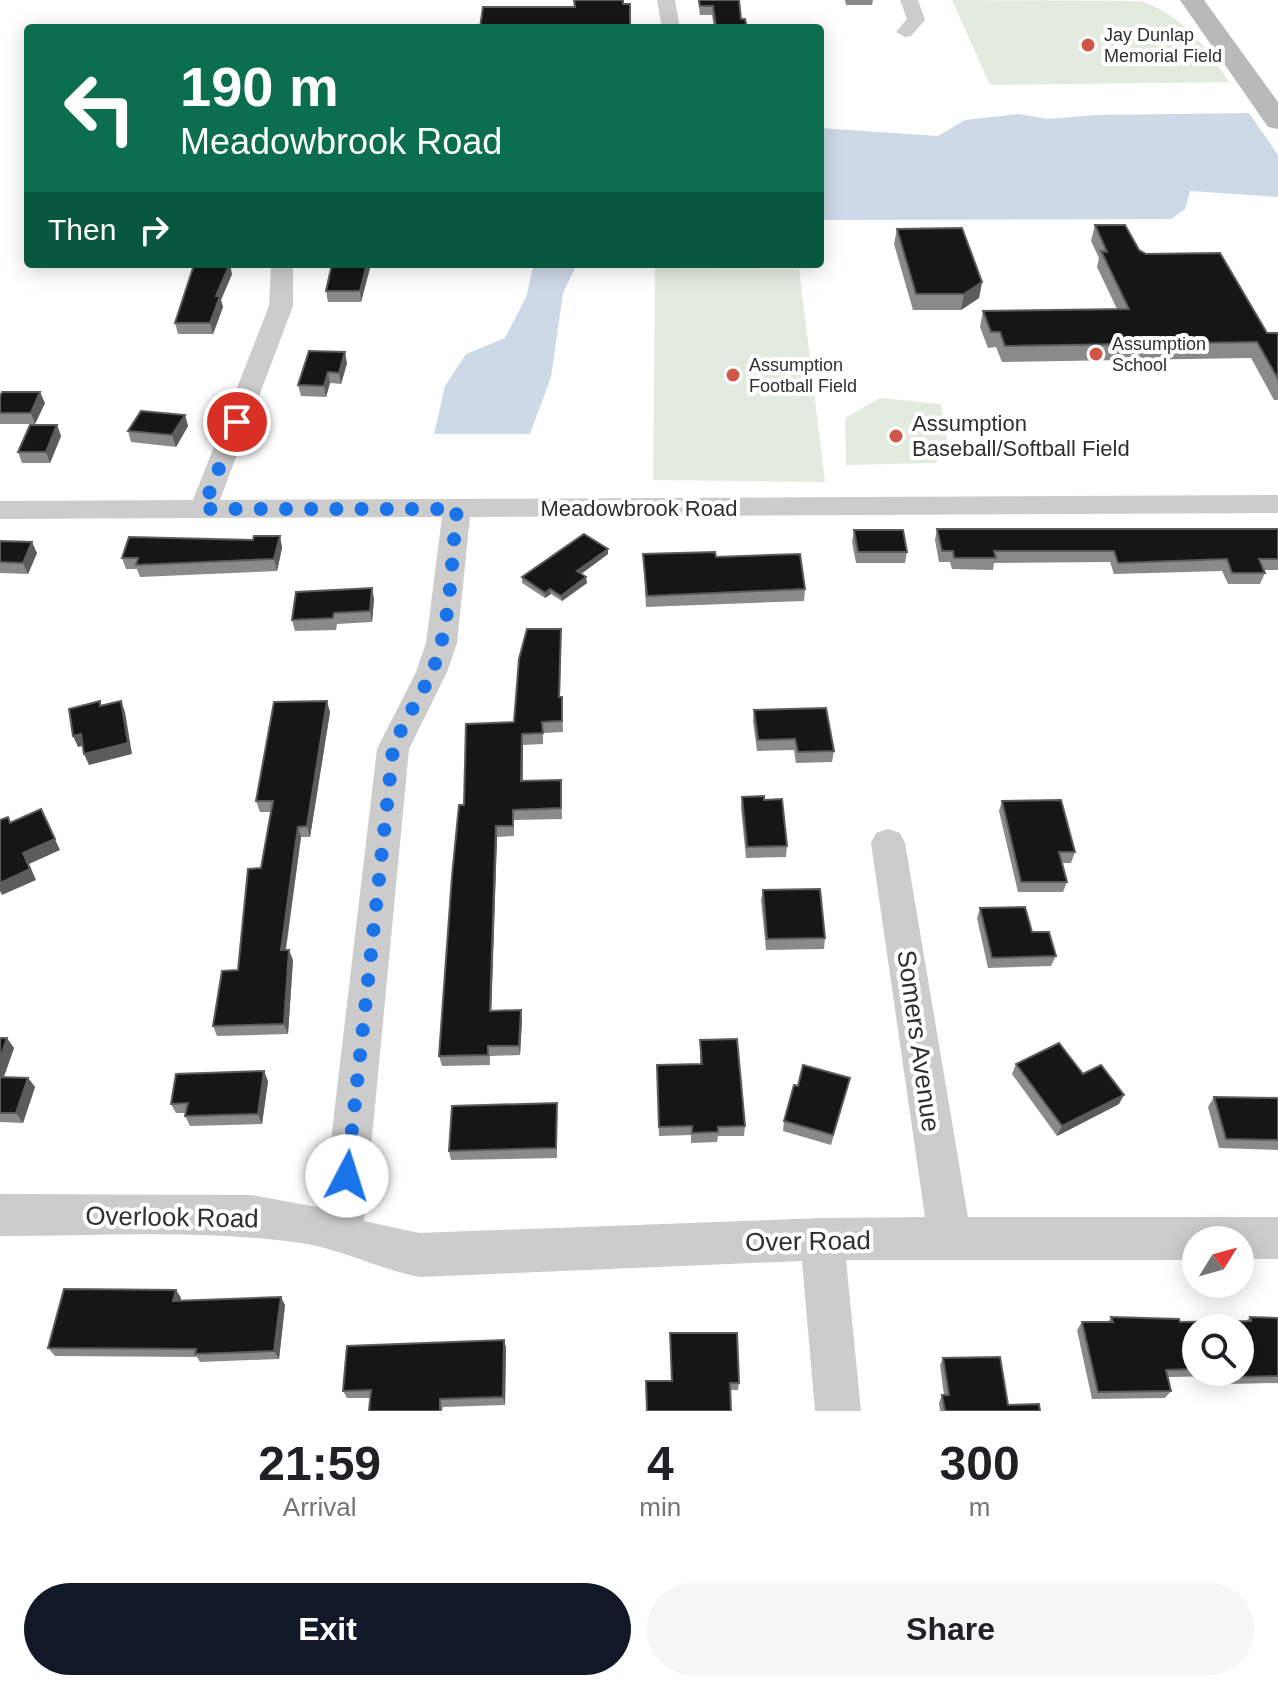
<!DOCTYPE html>
<html lang="en">
<head>
<meta charset="utf-8">
<style>
	body { margin:0; font-family:Arial,sans-serif; background:#f6f6f6; color:#202124; height:100vh; display:flex; flex-direction:column; font-size:30px; white-space:nowrap }
	* { box-sizing:border-box; margin:0 }
	p { font-size:26px; color:#757577 }
	.icon { flex:none; width:44px; height:44px; fill:none; stroke:currentColor; stroke-width:2; stroke-linecap:round; stroke-linejoin:round }
	.map { position:relative; height:1411px; overflow:hidden }
	.panel { display:flex; flex-direction:column; background:#fff; flex:1 }
	.panel>* { flex:none }
	.guide { position:absolute; left:24px; top:24px; width:800px; height:244px; border-radius:8px; box-shadow:0 4px 20px #0003; background:#0b6e4f; color:#fff; overflow:hidden }
	.needle { width:52px; rotate:53deg }
	.buttons { position:absolute; left:1182px; top:1226px; display:grid; gap:16px }
	.buttons a { display:grid; place-items:center; width:72px; height:72px; border-radius:50%; background:#fff; box-shadow:0 4px 20px #0003; font-size:40px }
	.pin { position:absolute; display:grid; place-items:center; width:68px; height:68px; color:#fff; margin:-34px; border:4px solid #fff; border-radius:50%; box-shadow:0 2px 8px #0007 }
	.me { position:absolute; width:88px; margin:-44px; rotate:5deg; stroke-linejoin:round; filter:drop-shadow(0 0 6px #0008) }
	.turn { display:flex; align-items:center; gap:28px; height:168px; padding:0 24px; font-size:36px }
	.turn .icon { width:104px; height:104px; stroke-width:2.5 }
	.turn b { display:block; font-size:56px; line-height:68px }
	.then { display:flex; align-items:center; height:76px; padding:0 24px; background:#0003; gap:16px; font-size:30px }
	.eta { display:flex; justify-content:space-evenly; align-items:center; height:136px; text-align:center }
	.eta b { font-size:48px; font-weight:600; line-height:56px }
	.button { display:flex; gap:16px; margin-top:auto; padding:16px 24px }
	.button a { flex:1; height:92px; border-radius:48px; background:#111827; color:#fff; font-size:32px; font-weight:600; line-height:92px; text-align:center }
	.button a+a { background:#f6f6f6; color:#202124 }
	.map>svg:first-child { display:block }
	.green { fill:#e3ebdf }
	.water { fill:#ced9e8 }
	.lines { fill:none; stroke-linecap:round; stroke-linejoin:round }
	.street { fill:#ccc; fill-rule:evenodd }
	.secondary { fill:#b9b9b9; fill-rule:evenodd }
	.wall { fill:#8a8a8a; fill-rule:evenodd }
	.shaded-wall { fill:#5c5c5c }
	.building { fill:#161616; stroke:#5c5c5c; stroke-width:2 }
	.route { stroke:#1a73e8; stroke-width:14; stroke-dasharray:0 25.2 }
	.poi-dot { fill:#d05748; stroke:#fff; stroke-width:3 }
	.labels { text-anchor:middle; stroke-width:8; stroke-linejoin:round; paint-order:stroke }
	.far-poi-label { font-size:18px; fill:#2f2f2f; stroke:#fff; text-anchor:start }
	.poi-label { font-size:22px; fill:#2f2f2f; stroke:#fff; text-anchor:start }
	.street-label { font-size:22px; fill:#2f2f2f; stroke:#fff }
	.near-street-label { font-size:26px; fill:#2f2f2f; stroke:#fff }
</style>
</head>
<body>
<div class="map">
<svg width="1278" height="1411" viewBox="0 0 1278 1411">
	<rect width="100%" height="100%" fill="#fff"/>
	<g class="green">
		<path d="M952,0L1140,1C1183,15 1205,46 1229,82L990,85Z"/>
		<path d="M655,268L799,269L825,482L653,480Z"/>
		<path d="M880,398L941,404L949,454L934,463L846,465L845,418Z"/>
	</g>
	<g class="water">
		<path d="M1249,113L1278,155V197L1190,191L1185,209L1171,219L820,220V128L938,136L965,120L1019,114L1049,119L1095,115Z"/>
		<path d="M534,264H577L563,293L551,377L530,434H434L445,386L466,354L505,338L526,297Z"/>
	</g>
	<g class="lines">
		<g class="street">
			<path d="M657,0H675L680,28H662Z"/>
			<path d="M900,0H918L925,20L911,36L905,37L896,32L907,19Z"/>
			<path d="M271,264H293V306L220,500L1278,495V513L470,517L457,643L447,672L409,749L364,1221L419,1233L822,1218L925,1217L871,843L876,833L888,829L900,833L905,843L968,1217H1278V1259H1240V1240H1196V1260H846L861,1411H815L802,1261L419,1277C379,1269 341,1249 301,1243C202,1229 99,1236 0,1236V1194L251,1195L323,1208L377,749L416,672L426,643L442,517L0,519V501L193,500L269,306Z"/>
		</g>
		<path class="secondary" d="M1180,0H1204L1278,102V129L1268,127Z"/>
	</g>
	<g class="wall">
		<path d="M698,0H739L741,19L747,28H714L712,15H700Z"/>
		<path d="M845,0H873L872,5H846Z"/>
		<path d="M1095,225L1139,250L1267,333H1278V400H1274L1251,358L1002,362L996,347L988,348L980,327L983,311L1117,309L1097,267L1099,258L1091,241Z"/>
		<path d="M897,229L982,282L979,298L961,310H913L894,244Z"/>
		<path d="M371,264L361,302H328L326,291Z"/>
		<path d="M232,274L221,300L223,307L213,334H178L175,323Z"/>
		<path d="M347,363L341,384L330,383L326,397L301,396L298,385Z"/>
		<path d="M0,397L45,403L35,424H0Z"/>
		<path d="M185,415L188,426L176,447L131,442L128,431Z"/>
		<path d="M57,425L61,436L50,463H22L18,452Z"/>
		<path d="M937,529H1278V570H1264L1265,573L1260,584H1228L1222,571L1114,574L1110,562L994,563L993,570L952,569L950,562H939L935,540Z"/>
		<path d="M854,530L907,552L905,563H856L852,542Z"/>
		<path d="M280,536L282,548L277,571L140,577L137,569H126L122,558Z"/>
		<path d="M0,541L37,553L28,574L0,573Z"/>
		<path d="M608,549V554L581,574L587,583L562,601L551,594L545,598L522,583V577Z"/>
		<path d="M643,554L716,557L805,589L804,601L646,607Z"/>
		<path d="M374,599L372,622L337,624L336,630L295,631L292,620Z"/>
		<path d="M561,641L560,697H562L563,732L543,733V744L523,745V781L561,780L562,819L514,820V836L497,837L491,1011L521,1010L522,1020L520,1055L490,1056V1065L442,1066L439,1056L464,805Z"/>
		<path d="M754,710L834,751L832,762L796,763L794,750L757,751L753,721Z"/>
		<path d="M330,712L310,837H301L286,950L293,960L288,1034L217,1036L213,1026L238,970L261,868L271,812H260L256,801Z"/>
		<path d="M742,797L764,800L787,846L786,857L746,858L741,808Z"/>
		<path d="M1002,801L1075,852L1071,863H1062L1067,882L1063,892H1018L999,811Z"/>
		<path d="M763,890L825,938L824,949L766,950L761,900Z"/>
		<path d="M980,908L1032,932L1056,956L1051,966L988,968L977,918Z"/>
		<path d="M0,1038L14,1048L4,1077L28,1078L35,1087L23,1123L0,1122Z"/>
		<path d="M700,1040L745,1126L744,1136H718L717,1142L691,1143V1135L659,1136L657,1065L700,1064Z"/>
		<path d="M1016,1064L1083,1074L1119,1104L1057,1136L1012,1074Z"/>
		<path d="M850,1078L831,1145L783,1131L784,1121Z"/>
		<path d="M268,1081L262,1124L190,1126L185,1116L186,1113H176L171,1104Z"/>
		<path d="M1214,1097L1278,1098V1150L1219,1148L1208,1107Z"/>
		<path d="M557,1103V1158L451,1160L449,1151Z"/>
		<path d="M176,1290L181,1298V1300L285,1305L279,1359L200,1362L197,1357L55,1356L48,1348Z"/>
		<path d="M1111,1317L1180,1322L1246,1321L1250,1317L1278,1318V1383L1227,1384L1225,1376L1168,1377L1171,1391L1165,1398L1092,1399L1077,1330L1082,1322H1108ZM1196,1328L1240,1372H1196Z"/>
		<path d="M504,1340L506,1348L505,1405L443,1407L442,1411H369L370,1398H347L343,1391Z"/>
		<path d="M943,1358L1008,1405L1040,1411H940L939,1403L942,1395H944L940,1365Z"/>
		<path d="M646,1381L739,1383L738,1390H730Z"/>
	</g>
	<g class="shaded-wall">
		<path d="M230,264L232,274L221,300L223,307L213,334L210,323L216,296Z"/>
		<path d="M367,264H371L361,302L360,291Z"/>
		<path d="M982,282L979,298L961,310L964,294Z"/>
		<path d="M345,352L347,363L341,384L339,373Z"/>
		<path d="M328,372L330,383L326,397L324,386Z"/>
		<path d="M40,392L45,403L35,424L31,413Z"/>
		<path d="M185,415L188,426L176,447L172,435Z"/>
		<path d="M57,425L61,436L50,463L46,452Z"/>
		<path d="M280,536L282,548L277,571L274,559Z"/>
		<path d="M32,542L37,553L28,574L23,563Z"/>
		<path d="M608,549V554L577,577V571Z"/>
		<path d="M586,577L587,583L562,601L561,596Z"/>
		<path d="M372,588L374,599L372,622L370,611Z"/>
		<path d="M550,589L551,594L545,598V593Z"/>
		<path d="M121,701L125,712L132,754L89,765L84,754Z"/>
		<path d="M327,701L330,712L310,837L307,826Z"/>
		<path d="M81,734L86,745L78,747L73,736Z"/>
		<path d="M522,734L523,745L522,792L521,781Z"/>
		<path d="M41,809L60,850L29,864L36,880L2,895L0,891V883Z"/>
		<path d="M496,826L497,837L491,1021L490,1011Z"/>
		<path d="M298,827L301,837L284,960L281,950Z"/>
		<path d="M289,950L293,960L288,1034L284,1024Z"/>
		<path d="M521,1010L522,1020L520,1055L519,1046Z"/>
		<path d="M7,1038L14,1048L0,1087V1059Z"/>
		<path d="M264,1071L268,1081L262,1124L258,1114Z"/>
		<path d="M28,1078L35,1087L23,1123L16,1113Z"/>
		<path d="M1124,1095L1119,1104L1057,1136L1062,1126Z"/>
		<path d="M176,1290L181,1298L179,1309L173,1301Z"/>
		<path d="M281,1297L285,1305L279,1359L274,1351Z"/>
		<path d="M504,1340L506,1348L505,1405L503,1397Z"/>
	</g>
	<g class="building">
		<path d="M574,0H623V4H630V28H480L483,7H575Z"/>
		<path d="M699,0H739L741,19H745L747,28H716L713,6H700Z"/>
		<path d="M1095,225H1125L1139,250L1146,254L1220,253L1267,333H1278V379L1257,342L1005,346L1000,332H991L983,311L1129,309L1101,251L1107,252Z"/>
		<path d="M962,228L982,282L964,294H916L897,229Z"/>
		<path d="M230,264L216,296H220L210,323H175L194,265Z"/>
		<path d="M332,264H367L360,291H326Z"/>
		<path d="M309,351L345,352L339,373L328,372L324,386L298,385Z"/>
		<path d="M2,392H40L31,413H0V397Z"/>
		<path d="M141,411L185,415L172,435L128,431Z"/>
		<path d="M30,425H57L46,452H18Z"/>
		<path d="M937,529H1278V559H1259L1265,573H1232L1227,559L1118,563L1114,551H994L996,558H954L953,551H942Z"/>
		<path d="M854,530H903L907,552H858Z"/>
		<path d="M584,534L608,549L577,571L586,577L561,596L550,589L545,593L522,577Z"/>
		<path d="M254,536H280L274,559L136,565L138,558H122L129,537L253,540Z"/>
		<path d="M0,541L32,542L23,563L0,562Z"/>
		<path d="M715,552L716,557L800,554L805,589L647,596L643,554Z"/>
		<path d="M372,588L370,611L334,613L333,618L292,620L296,592Z"/>
		<path d="M527,629H561L559,697H562V721L542,722L543,733L522,734L521,781L561,780V808L513,810V826H496L490,1011L521,1010L519,1046H488V1055L439,1056L452,876L459,805H464L466,724L514,722L519,659Z"/>
		<path d="M100,701V706L121,701L128,743L84,754L81,734L73,736L69,709Z"/>
		<path d="M327,701L307,826L298,827L281,950H289L284,1024L213,1026L222,971L238,970L248,869L261,868L273,801H256L274,702Z"/>
		<path d="M826,708L834,751L798,752L795,739L758,740L754,710Z"/>
		<path d="M764,796V800L782,799L787,846L747,847L742,797Z"/>
		<path d="M1061,800L1075,852H1059L1067,882H1021L1002,801Z"/>
		<path d="M41,809L55,839L23,853L30,869L0,883V820L8,817L10,823Z"/>
		<path d="M820,889L825,938L767,939L763,890Z"/>
		<path d="M1025,907L1032,932H1049L1056,956L992,958L980,908Z"/>
		<path d="M0,1038H7L0,1059Z"/>
		<path d="M737,1039L745,1126L718,1127V1132L692,1133V1126L659,1127L657,1065L702,1064L700,1040Z"/>
		<path d="M1059,1043L1083,1074L1101,1065L1124,1095L1062,1126L1016,1064Z"/>
		<path d="M803,1065L850,1078L833,1135L784,1121L794,1085L798,1086Z"/>
		<path d="M264,1071L258,1114L185,1116L188,1103L171,1104L176,1074Z"/>
		<path d="M0,1077L28,1078L16,1113H0Z"/>
		<path d="M1214,1097L1278,1098V1140L1226,1139Z"/>
		<path d="M557,1103L556,1148L449,1151L452,1106Z"/>
		<path d="M64,1289L176,1290L173,1301L281,1297L274,1351L195,1354L196,1349L48,1348Z"/>
		<path d="M1111,1317L1179,1319L1180,1322L1251,1321L1250,1317L1278,1318V1376L1234,1377L1233,1372H1240V1328H1196V1369L1166,1370L1171,1391L1098,1392L1082,1322H1113Z"/>
		<path d="M670,1333H737L739,1383H730L731,1411H647L646,1381H672Z"/>
		<path d="M504,1340L503,1397L440,1399V1411H369L371,1390L343,1391L347,1346Z"/>
		<path d="M1000,1357L1008,1405L1039,1404L1040,1411H945L942,1395H949L943,1358Z"/>
	</g>
	<g class="lines">
		<path class="route" d="M237,422L203,509H457C451,558 452,613 436,661C425,692 404,718 393,749L347,1176"/>
	</g>
	<g class="poi-dot">
		<circle cx="1088" cy="45" r="8"/>
		<circle cx="1096" cy="354" r="8"/>
		<circle cx="733" cy="375" r="8"/>
		<circle cx="896" cy="436" r="8"/>
	</g>
	<g class="labels">
		<g class="far-poi-label">
			<text x="1104" y="41">Jay Dunlap<tspan x="1104" dy="21">Memorial Field</tspan></text>
			<text x="1112" y="350">Assumption<tspan x="1112" dy="21">School</tspan></text>
			<text x="749" y="371">Assumption<tspan x="749" dy="21">Football Field</tspan></text>
		</g>
		<g class="poi-label">
			<text x="912" y="431">Assumption<tspan x="912" dy="25">Baseball/Softball Field</tspan></text>
		</g>
		<g class="street-label">
			<text x="639" y="516">Meadowbrook Road</text>
		</g>
		<g class="near-street-label">
			<text transform="translate(919 1041) rotate(82)" y="9">Somers Avenue</text>
			<text transform="translate(172 1217) rotate(1)" y="9">Overlook Road</text>
			<text transform="translate(808 1241) rotate(-1)" y="9">Over Road</text>
		</g>
	</g>
</svg>
<div class="buttons">
<a><svg class="needle" viewBox="-14 -14 28 28"><path d="M0-13l5 13h-10z" fill="#e53935"/><path d="M0 13l5-13h-10z" fill="#757577"/></svg></a>
<a><svg class="icon" aria-label="search" viewBox="0 0 24 24"><circle cx="10" cy="10" r="6"/><path d="M15 15l6 6"/></svg></a>
</div>
<div class="pin" style="left:237px;top:422px;background:#d93025"><svg class="icon" aria-label="arrive" viewBox="0 0 24 24"><path d="M6 21V4h12l-3 4 3 4H6"/></svg></div>
<svg class="me" style="left:347px;top:1176px" viewBox="-20 -20 40 40"><circle r="19" fill="#fff"/><path d="M0-13L10 11 0 6-10 11z" fill="#1a73e8"/></svg>
<div class="guide">
<div class="turn"><svg class="icon" aria-label="left" viewBox="0 0 24 24"><path d="M17 20v-9H6M10 6l-5 5 5 5"/></svg><div><b>190 m</b>Meadowbrook Road</div></div>
<div class="then">Then<svg class="icon" aria-label="right" viewBox="0 0 24 24"><path d="M7 20v-9h11M14 6l5 5-5 5"/></svg></div>
</div>
</div>
<section class="panel">
<div class="eta">
<div><b>21:59</b><p>Arrival</p></div>
<div><b>4</b><p>min</p></div>
<div><b>300</b><p>m</p></div>
</div>
<div class="button"><a>Exit</a><a>Share</a></div>
</section>
</body>
</html>
